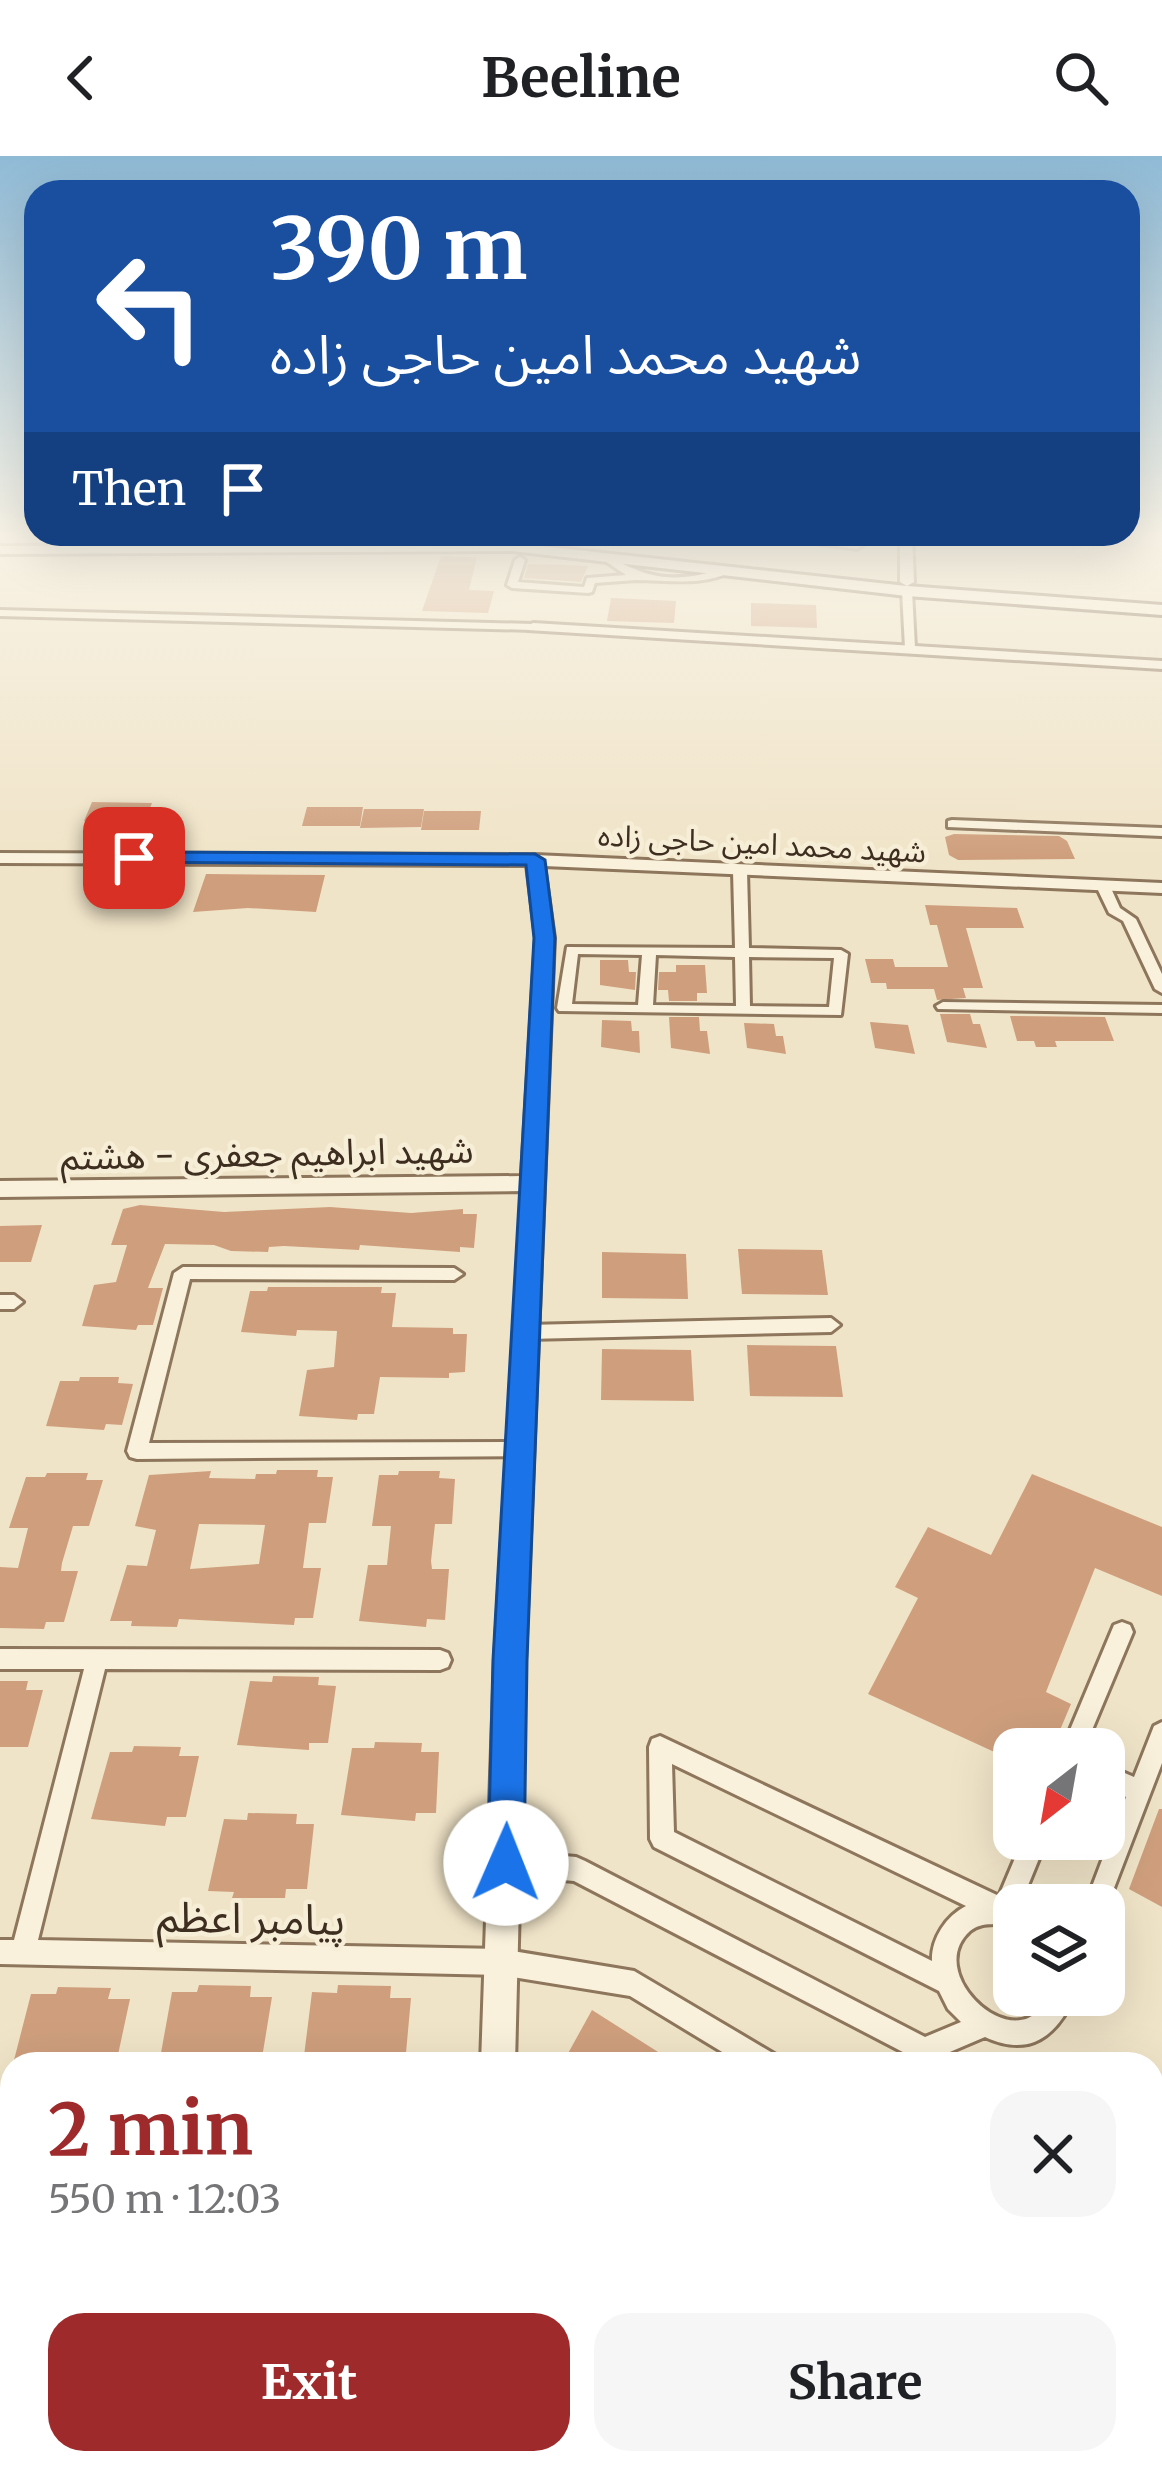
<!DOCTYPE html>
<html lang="en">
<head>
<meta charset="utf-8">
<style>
	body { margin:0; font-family:Merriweather,"Noto Sans Arabic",serif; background:#f6f6f6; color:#202124; height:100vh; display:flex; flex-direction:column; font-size:45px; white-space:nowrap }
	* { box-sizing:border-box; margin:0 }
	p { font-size:39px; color:#757577 }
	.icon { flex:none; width:66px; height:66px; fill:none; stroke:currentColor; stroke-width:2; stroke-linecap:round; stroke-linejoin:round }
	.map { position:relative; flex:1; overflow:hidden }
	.panel { position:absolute; left:0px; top:1896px; width:1164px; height:423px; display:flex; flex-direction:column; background:#fff; border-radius:36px 36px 0 0; box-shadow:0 12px 48px #0002 }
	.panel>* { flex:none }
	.hud { position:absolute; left:24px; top:24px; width:1116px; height:366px; border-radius:36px; box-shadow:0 12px 48px #0002; background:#1a4fa0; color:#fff; overflow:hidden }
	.needle { width:78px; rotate:211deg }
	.buttons { position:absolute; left:993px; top:1572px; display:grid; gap:24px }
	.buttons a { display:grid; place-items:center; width:132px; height:132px; border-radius:24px; background:#fff; box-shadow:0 12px 48px #0002; font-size:60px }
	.pin { position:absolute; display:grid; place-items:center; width:102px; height:102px; color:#fff; margin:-51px; border-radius:24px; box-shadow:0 6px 18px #0006 }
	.me { position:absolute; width:132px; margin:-66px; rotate:1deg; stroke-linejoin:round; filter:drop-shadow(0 0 9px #0008) }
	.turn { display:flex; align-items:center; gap:42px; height:252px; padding:0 48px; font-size:54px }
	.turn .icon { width:156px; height:156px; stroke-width:2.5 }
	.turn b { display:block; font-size:84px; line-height:102px }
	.then { display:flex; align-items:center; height:114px; padding:0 48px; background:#0003; gap:24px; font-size:45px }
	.round { display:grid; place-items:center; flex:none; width:126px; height:126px; border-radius:36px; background:#f6f6f6 }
	.headline { display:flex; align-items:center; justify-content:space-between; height:204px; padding:0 48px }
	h1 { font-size:72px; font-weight:700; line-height:90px; color:#9e2a2b }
	.button { display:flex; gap:24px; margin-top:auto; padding:24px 48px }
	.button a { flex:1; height:138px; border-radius:36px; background:#9e2a2b; color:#fff; font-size:48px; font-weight:700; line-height:138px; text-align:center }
	.button a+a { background:#f6f6f6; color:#202124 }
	header { display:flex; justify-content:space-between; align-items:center; height:156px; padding:0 48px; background:#fff; font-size:54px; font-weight:700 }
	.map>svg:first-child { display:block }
	.building { fill:#cf9f7d; fill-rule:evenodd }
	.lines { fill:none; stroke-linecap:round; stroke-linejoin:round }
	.minor-casing { stroke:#8d765c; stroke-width:6 }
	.tertiary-casing { stroke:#8d765c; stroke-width:6 }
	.secondary-casing { stroke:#6f573f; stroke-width:6 }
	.minor { fill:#faf1dc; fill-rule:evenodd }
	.tertiary { fill:#faf1dc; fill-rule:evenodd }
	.secondary { fill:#faf1dc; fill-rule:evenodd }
	.route { fill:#1a73e8; stroke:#114b97; stroke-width:3 }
	.labels { text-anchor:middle; stroke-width:9; stroke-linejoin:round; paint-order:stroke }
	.far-street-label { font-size:30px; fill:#3d2e20; stroke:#f7eed8 }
	.street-label { font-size:36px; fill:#3d2e20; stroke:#f7eed8 }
	.near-street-label { font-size:42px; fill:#3d2e20; stroke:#f7eed8 }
</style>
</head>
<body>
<header><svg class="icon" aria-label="back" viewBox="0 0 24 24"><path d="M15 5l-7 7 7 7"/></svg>Beeline<svg class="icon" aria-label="search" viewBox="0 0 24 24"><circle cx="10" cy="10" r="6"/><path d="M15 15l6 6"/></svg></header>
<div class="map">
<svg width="1162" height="2317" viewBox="0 0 1162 2317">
	<rect width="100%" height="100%" fill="#f0e4c8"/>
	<g class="building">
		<path d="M441,400L477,401L469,434L494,435L488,457L422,455Z"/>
		<path d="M528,408L565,409L588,410L581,426L524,422Z"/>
		<path d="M611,442L676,445L674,467L607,465Z"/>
		<path d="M751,447L816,449L817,472L751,470Z"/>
		<path d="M92,646L152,647L145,665H84Z"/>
		<path d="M307,651H363L360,670H302Z"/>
		<path d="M364,653H424L421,671L360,672Z"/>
		<path d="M424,655H481L479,674H421Z"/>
		<path d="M954,678L1059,680L1067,685L1075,703L958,704L949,699L945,681Z"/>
		<path d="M206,718L325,719L316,756L248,752L193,756Z"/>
		<path d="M925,749L1017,752L1024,772H966L983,832H963L966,842L937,844L934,833H887L886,827H871L865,803H893L895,811H948L937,769H930Z"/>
		<path d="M600,804H628L629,816H636L635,834L600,829Z"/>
		<path d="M676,809H705L707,837H697V845H669L668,834H658L659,816H676Z"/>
		<path d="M940,858H970L973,868H980L987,892L947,886Z"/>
		<path d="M1010,860L1105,861L1114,885H1055L1057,891H1036L1034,885H1017Z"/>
		<path d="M669,861H699L700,875H707L710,898L671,892Z"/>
		<path d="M602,864L631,865L632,875H639L640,897L601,891Z"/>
		<path d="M870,866L908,869L915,898L875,892Z"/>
		<path d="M744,867L774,868L776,880H783L786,898L747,892Z"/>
		<path d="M140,1049L224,1056L330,1051L411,1057L463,1053V1058H477L474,1092L460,1091V1096L360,1089L359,1094L284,1090L269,1091L268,1096L231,1095L214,1089L165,1088L148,1132H163L153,1169H138L136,1174L82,1170L94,1129L116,1126L127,1089H111L123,1053Z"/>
		<path d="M42,1069L31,1106H0V1070Z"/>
		<path d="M738,1093L822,1094L828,1139L742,1138Z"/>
		<path d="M602,1096L686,1098L688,1143L602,1142Z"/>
		<path d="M268,1131H382L381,1137H396L392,1171L453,1172V1178H467L465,1216L449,1217V1222L380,1221L374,1258H358L357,1264L299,1260L307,1214L334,1211L337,1175L297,1174L296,1180L241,1176L250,1135H267Z"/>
		<path d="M747,1189L836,1190L843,1241L750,1240Z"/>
		<path d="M602,1193L691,1194L694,1245L601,1244Z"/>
		<path d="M80,1221H119L118,1227L133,1228L122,1269L106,1268L104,1274L46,1270L60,1225H79Z"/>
		<path d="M277,1314H318L317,1321H333L326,1367H309L303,1412H321L313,1462H295L294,1469L179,1463L177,1471L131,1470L132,1465H110L127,1409L147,1410L156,1374L135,1370L149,1319L211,1315L209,1322L255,1323L256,1318H276ZM199,1368L265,1369L259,1408L190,1413Z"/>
		<path d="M399,1315H440L439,1322L455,1323L452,1368H435L431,1405L432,1413H449L445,1464L427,1463L426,1471L359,1465L368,1409H387L391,1370H372L379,1319H398Z"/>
		<path d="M47,1317H88L86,1324H103L89,1370H73L62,1407L61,1415H78L64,1466H46L44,1473L0,1472V1411L18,1412L28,1372H9L26,1321H45Z"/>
		<path d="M1032,1318L1162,1371V1440L1095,1412L1046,1536L1071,1548L1052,1593H1014V1605L868,1538L918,1442L895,1431L928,1371L991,1399Z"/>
		<path d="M273,1520L319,1521L318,1529L336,1530L328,1587H309V1594L237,1589L250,1525L272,1526Z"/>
		<path d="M0,1525H28L26,1534H43L28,1591H0Z"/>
		<path d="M375,1586L422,1587L421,1596H439L436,1657H416L415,1665L341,1659L352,1592H374Z"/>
		<path d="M134,1590L181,1591L179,1600H199L186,1661H167L165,1670L91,1663L110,1596H132Z"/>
		<path d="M1159,1653H1162V1751L1129,1733Z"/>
		<path d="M248,1657L297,1658L296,1668H314L307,1733H286L285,1742H232L234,1736L208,1735L224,1663L247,1664Z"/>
		<path d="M199,1829L251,1830L250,1841H272L261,1908H159L172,1836H197Z"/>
		<path d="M338,1829L391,1830L390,1842H411L405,1908H303L312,1836L337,1837Z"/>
		<path d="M58,1831L111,1832L108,1843H130L116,1908H13L31,1838H56Z"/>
		<path d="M592,1854L677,1908H576L566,1901Z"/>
	</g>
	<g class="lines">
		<defs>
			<g id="minor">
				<path d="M467,378H477V383L469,385Z"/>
				<path d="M755,378H783L862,390L857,393Z"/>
				<path d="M605,398C653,426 676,427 730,411L735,414C702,431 671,424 636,424C622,425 609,426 595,427L592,436L588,437L512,432L507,429L515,404L520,401L525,404L518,426L584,431L587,422L626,419L602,403V399Z"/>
				<path d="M907,432L912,435L915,492L910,495L905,492L902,435Z"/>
				<path d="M0,454L533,468L538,471L533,474L0,460Z"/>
				<path d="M952,664L1162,672V680L948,671V665Z"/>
				<path d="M740,711L747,715L749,792L841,794L848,798L841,859L559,855L557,852L567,791L735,792L733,715ZM578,798L642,799L638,849L572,848ZM656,799L735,801L736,850L653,849ZM749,801L834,802L829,851L750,850Z"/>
				<path d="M1103,726L1110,730L1120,752L1136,763L1162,818V837L1155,833L1123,765L1109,757L1096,730Z"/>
				<path d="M943,846L1162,849V857L938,853L936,850Z"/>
				<path d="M183,1111L454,1112L463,1118L454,1124L190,1123L149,1287L522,1286L529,1288L532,1294L529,1300L137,1303L130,1301L127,1295L174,1117Z"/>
				<path d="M0,1139H14L23,1146L14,1153H0Z"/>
				<path d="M831,1162L840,1169L831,1176L527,1183L521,1181L518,1176L521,1171L527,1169Z"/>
				<path d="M1122,1466L1130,1469L1133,1476L1084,1593H1062L1114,1469Z"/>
				<path d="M0,1493L440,1494L448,1497L451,1504L448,1511L440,1514L105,1513L38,1784L501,1793L634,1815L776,1899L780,1908H742L630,1840L501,1819L0,1808V1784H14L84,1513H0Z"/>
				<path d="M1162,1566V1607L1104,1758V1749H1085L1126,1641L1104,1631V1608L1134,1621L1154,1570Z"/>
				<path d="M660,1580L999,1740L1023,1683H1047L1020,1749H1014V1765C999,1771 983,1764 970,1775C925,1815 1004,1891 1038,1855C1042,1851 1044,1844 1048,1839H1075C1057,1880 1030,1902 985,1881L924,1907L574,1725L506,1719L498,1715L494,1707L498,1699L506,1695L576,1701L585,1705L925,1881L961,1866L948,1853L939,1835L654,1691L650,1683L649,1591L652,1583ZM672,1608L966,1750C946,1760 931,1783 932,1805L674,1676Z"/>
				<path d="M791,2307H821L817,2317H787Z"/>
				<path d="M876,2307H906L903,2317H873Z"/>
			</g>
			<g id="tertiary">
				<path d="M150,378H169L146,385L144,382Z"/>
				<path d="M237,378H253L257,382L251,386Z"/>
				<path d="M900,378H912L914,426L907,430L900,426Z"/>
				<path d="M533,467L1162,505V513L528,474L526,471Z"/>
				<path d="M0,697L535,699L1162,727V737L544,710L554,782L525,1504L515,1908H481L495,1504L522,1035L0,1041V1025L522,1020L536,782L527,709L0,707Z"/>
				<path d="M452,2307H492L489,2317H449Z"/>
			</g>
			<path id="secondary" d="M512,387L907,430L1162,449V459L907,440L512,395L0,398V390Z"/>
		</defs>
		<use href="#minor" class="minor-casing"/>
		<use href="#tertiary" class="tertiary-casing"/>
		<use href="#secondary" class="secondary-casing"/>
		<use href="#minor" class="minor"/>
		<use href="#tertiary" class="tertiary"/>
		<use href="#secondary" class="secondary"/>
	</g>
	<linearGradient id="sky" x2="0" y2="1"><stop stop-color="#8fbad6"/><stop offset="0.54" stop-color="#f8f3e6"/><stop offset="1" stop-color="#f8f3e6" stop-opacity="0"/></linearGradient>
	<rect width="1162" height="702" fill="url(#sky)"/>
	<path class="route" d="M134,696L535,698L545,704L555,782L527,1504L524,1707L519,1719L506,1725L493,1719L488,1707L493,1504L534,782L526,709L127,706L124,702Z"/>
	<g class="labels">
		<g class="far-street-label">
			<text transform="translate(762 688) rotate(3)" y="10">شهید محمد امین حاجی زاده</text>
		</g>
		<g class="street-label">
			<text transform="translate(267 997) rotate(-1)" y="13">شهید ابراهیم جعفری - هشتم</text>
		</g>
		<g class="near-street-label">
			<text transform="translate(251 1762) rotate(1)" y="15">پیامبر اعظم</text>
		</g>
	</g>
</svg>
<div class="buttons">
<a><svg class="needle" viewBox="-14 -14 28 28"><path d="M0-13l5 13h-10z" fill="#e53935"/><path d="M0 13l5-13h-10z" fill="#757577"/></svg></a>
<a><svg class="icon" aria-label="layers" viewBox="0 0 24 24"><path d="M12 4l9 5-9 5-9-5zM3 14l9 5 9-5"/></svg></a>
</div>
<div class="pin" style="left:134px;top:702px;background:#d93025"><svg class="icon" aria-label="arrive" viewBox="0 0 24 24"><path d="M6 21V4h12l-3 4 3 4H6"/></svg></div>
<svg class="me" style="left:506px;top:1707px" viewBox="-20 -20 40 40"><circle r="19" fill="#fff"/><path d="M0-13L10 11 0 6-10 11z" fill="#1a73e8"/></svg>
<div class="hud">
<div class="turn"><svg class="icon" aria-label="left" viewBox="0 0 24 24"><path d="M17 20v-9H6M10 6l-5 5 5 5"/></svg><div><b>390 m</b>شهید محمد امین حاجی زاده</div></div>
<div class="then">Then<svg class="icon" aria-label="arrive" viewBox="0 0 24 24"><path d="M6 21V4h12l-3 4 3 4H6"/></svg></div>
</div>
<section class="panel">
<div class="headline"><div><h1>2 min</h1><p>550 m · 12:03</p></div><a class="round"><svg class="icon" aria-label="close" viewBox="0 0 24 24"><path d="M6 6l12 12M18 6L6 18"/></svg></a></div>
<div class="button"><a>Exit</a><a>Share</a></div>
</section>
</div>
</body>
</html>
